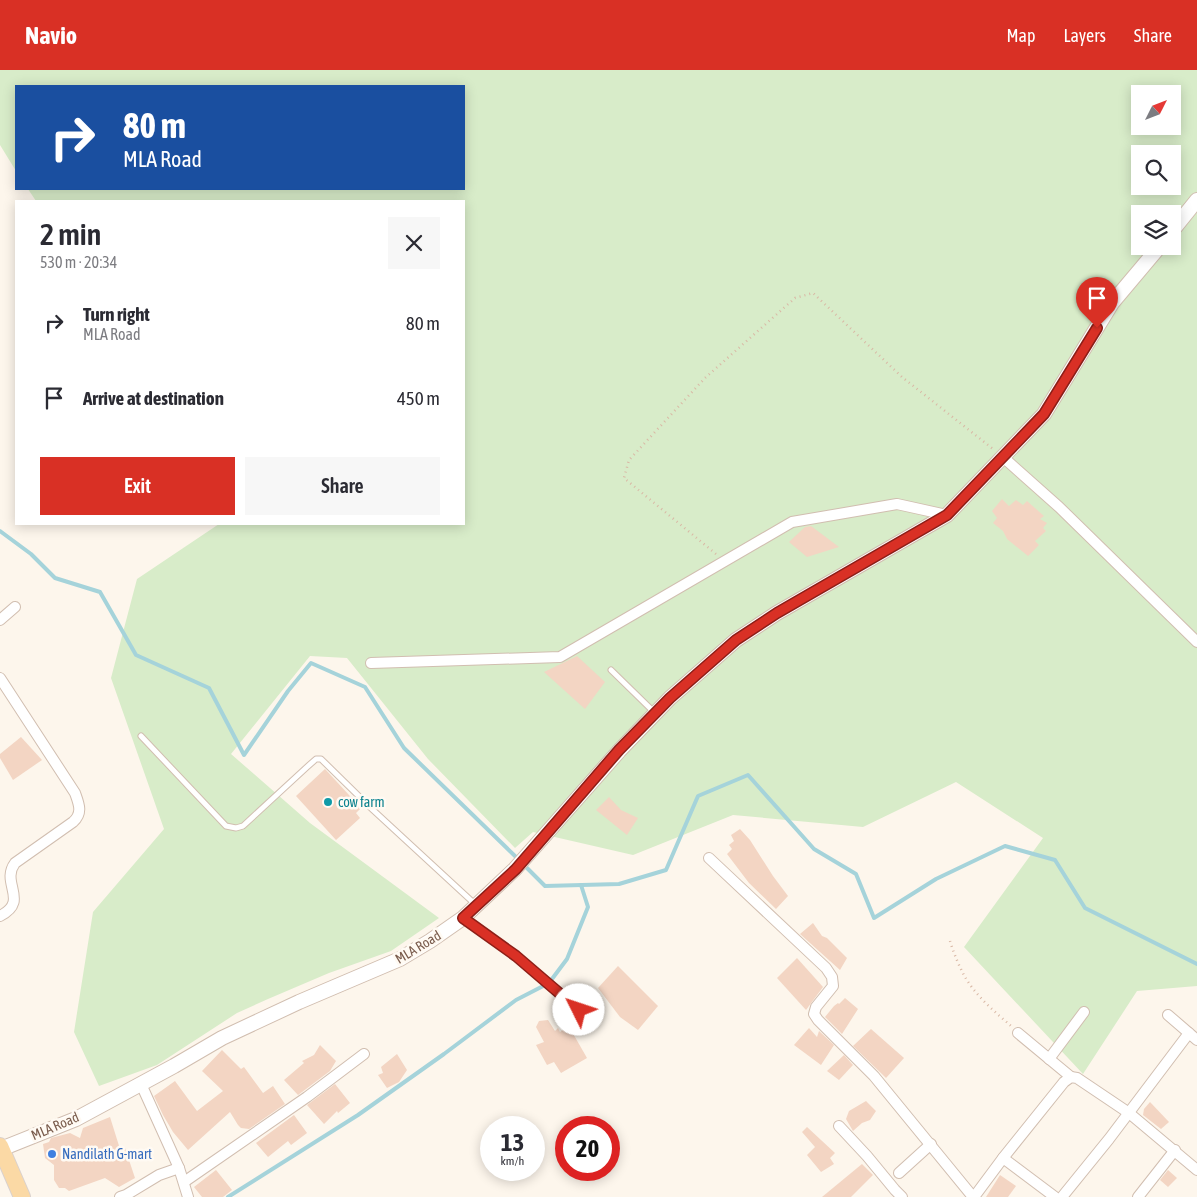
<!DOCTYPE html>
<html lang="en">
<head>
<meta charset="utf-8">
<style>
	body { margin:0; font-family:"Asap Condensed",sans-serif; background:#f7f7f7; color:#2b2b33; height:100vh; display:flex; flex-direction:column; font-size:19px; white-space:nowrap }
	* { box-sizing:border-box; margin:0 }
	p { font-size:16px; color:#7c7c81 }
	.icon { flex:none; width:28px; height:28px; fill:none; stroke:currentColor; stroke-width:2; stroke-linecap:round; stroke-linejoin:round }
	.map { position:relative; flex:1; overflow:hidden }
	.panel { position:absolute; left:15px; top:130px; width:450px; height:325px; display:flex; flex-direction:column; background:#fff; border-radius:0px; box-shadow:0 2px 12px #0003 }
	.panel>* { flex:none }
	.top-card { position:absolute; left:15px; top:15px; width:450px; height:105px; border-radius:0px; box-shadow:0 2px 12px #0003; background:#1a4fa0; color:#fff; overflow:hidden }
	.needle { width:32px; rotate:48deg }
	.tools { position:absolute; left:1131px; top:15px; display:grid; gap:10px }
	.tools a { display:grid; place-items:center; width:50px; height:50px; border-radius:0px; background:#fff; box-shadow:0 2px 12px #0003; font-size:25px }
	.speed { position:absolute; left:480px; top:1046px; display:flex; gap:10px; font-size:25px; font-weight:700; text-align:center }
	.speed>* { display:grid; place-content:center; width:65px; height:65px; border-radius:50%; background:#fff; box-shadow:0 2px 12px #0003; line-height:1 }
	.speed small { font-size:12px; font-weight:400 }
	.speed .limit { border:8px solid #d22; background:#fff; color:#111 }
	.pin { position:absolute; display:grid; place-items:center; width:42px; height:42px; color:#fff; margin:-51px -21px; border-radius:50% 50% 50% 0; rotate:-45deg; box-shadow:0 0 5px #0007 }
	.pin .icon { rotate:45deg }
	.me { position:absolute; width:55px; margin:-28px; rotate:311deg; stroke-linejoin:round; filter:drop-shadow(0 0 4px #0008) }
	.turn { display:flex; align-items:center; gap:18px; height:105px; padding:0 25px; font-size:22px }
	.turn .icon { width:65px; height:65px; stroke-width:2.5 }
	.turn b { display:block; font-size:35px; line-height:42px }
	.round { display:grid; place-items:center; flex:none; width:52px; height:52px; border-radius:0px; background:#f7f7f7 }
	.summary { display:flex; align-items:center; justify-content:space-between; height:85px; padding:0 25px }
	h1 { font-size:30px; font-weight:600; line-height:38px }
	.cta { display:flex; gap:10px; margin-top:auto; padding:10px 25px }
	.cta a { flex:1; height:58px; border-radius:0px; background:#d93025; color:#fff; font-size:20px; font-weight:600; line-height:58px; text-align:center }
	.cta a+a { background:#f7f7f7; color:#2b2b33 }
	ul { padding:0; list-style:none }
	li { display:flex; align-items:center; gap:15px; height:75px; padding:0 25px }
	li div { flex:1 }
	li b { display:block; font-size:19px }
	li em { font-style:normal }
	header { display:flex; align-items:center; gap:30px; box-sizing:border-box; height:70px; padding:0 25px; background:#d93025; color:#fff }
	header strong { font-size:24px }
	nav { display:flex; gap:28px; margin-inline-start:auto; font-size:18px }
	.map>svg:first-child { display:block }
	.green { fill:#d8ecc9; fill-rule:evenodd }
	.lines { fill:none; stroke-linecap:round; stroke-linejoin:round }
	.stream { stroke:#a5d3da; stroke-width:4 }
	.building { fill:#f3d5c3 }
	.service-casing { stroke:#d1beb0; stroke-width:7 }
	.minor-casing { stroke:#d1beb0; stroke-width:12 }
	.tertiary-casing { stroke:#d1beb0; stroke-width:16 }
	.primary-casing { stroke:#dad1cd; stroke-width:18 }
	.path { stroke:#d9b8a5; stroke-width:2.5; stroke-dasharray:1 4; stroke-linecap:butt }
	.service { stroke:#fff; stroke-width:5 }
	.minor { stroke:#fff; stroke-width:10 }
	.tertiary { stroke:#fff; stroke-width:14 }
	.primary { stroke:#fbd9a5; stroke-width:16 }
	.route-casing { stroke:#8d1f18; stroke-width:12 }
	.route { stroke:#d93025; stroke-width:9 }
	.culture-dot { fill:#0f9aa8; stroke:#fffaf3; stroke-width:2 }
	.shop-dot { fill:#3f7fe0; stroke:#fffaf3; stroke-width:2 }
	.labels { text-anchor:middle; stroke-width:5; stroke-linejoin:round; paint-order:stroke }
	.culture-label { font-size:14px; fill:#0d838f; stroke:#fffaf3; text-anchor:start }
	.street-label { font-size:14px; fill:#7a5c4d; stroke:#fffaf3 }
	.shop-label { font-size:14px; fill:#366cbe; stroke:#fffaf3; text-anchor:start }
</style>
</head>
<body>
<header>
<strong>Navio</strong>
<nav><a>Map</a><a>Layers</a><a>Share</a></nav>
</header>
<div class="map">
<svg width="1197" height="1127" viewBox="0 0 1197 1127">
	<rect width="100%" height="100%" fill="#fdf6ec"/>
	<path class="green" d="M0,0H1197V916L1137,921L1083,1004L964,877L1043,768L956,712L863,757L733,745L633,785L533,762L515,778L428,689L347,588L310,586L231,684L310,753L439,848L391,881L329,903L268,929L237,943L157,995L99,1016L74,962L93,842L164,759L111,608L137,509L219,454H464V131H36L28,119H464V16H16V101L0,75ZM1140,24H1172V56H1140ZM1140,84H1172V116H1140ZM1140,144H1172V176H1140Z"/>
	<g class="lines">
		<g class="stream">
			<path d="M0,461L31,484L55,508L100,522L136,585L209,618L244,685L288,621L311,593L365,617L404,678L516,787"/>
			<path d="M527,798L545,816L619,814L666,800L698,726L748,705L814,779L856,804L874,848L936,809L1005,776L1055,790L1085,838L1197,894"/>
			<path d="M228,1127L358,1045L444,984L516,930L549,913L567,889L588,837L581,815"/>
		</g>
	</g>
	<g class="building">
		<path d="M1002,429L1009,436L1016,430L1023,435L1027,431L1044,446L1040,449L1047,453L1043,458L1046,461L1035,471L1039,475L1028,486L1007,469L1003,461L993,453L997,448L992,441Z"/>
		<path d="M811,456L839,477L807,487L789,472L805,457Z"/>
		<path d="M577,586L605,612L585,639L544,602Z"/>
		<path d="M21,667L42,690L13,710L0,688V684Z"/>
		<path d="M325,699L361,738L356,743L360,748L336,770L296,726Z"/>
		<path d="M609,727L621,740L638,748L627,765L596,740Z"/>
		<path d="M740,759L750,770L773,806L788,826L776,839L749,813L727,784L732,779L729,775L734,771L731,765Z"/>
		<path d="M813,853L822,866L827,868L847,888L840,900L800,864Z"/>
		<path d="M797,888L823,917L806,940L777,908Z"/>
		<path d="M618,896L658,936L638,960L620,947L598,918Z"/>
		<path d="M845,928L858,939L842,964L825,947L834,936L838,933L839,934Z"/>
		<path d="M548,950L555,961L558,958L560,962L564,959L566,963L571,960L587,988L561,1003L554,992L547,995L536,975L544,972L536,957L539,951Z"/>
		<path d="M809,958L817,967L819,961L834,975L821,995L794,975Z"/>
		<path d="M871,959L904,988L886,1008L853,976Z"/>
		<path d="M320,975L336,991L330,1001L298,1025L284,1010L304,993L302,991L314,985Z"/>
		<path d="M222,980L241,999L244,997L263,1023L273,1016L285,1034L249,1059L241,1058L238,1055L230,1042L188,1080L173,1062L163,1045L154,1026L175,1011L197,1041L223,1021L202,1001Z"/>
		<path d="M397,984L407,1000L399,1012L387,1018L378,1005L383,1003L381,997Z"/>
		<path d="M844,985L853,995L839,1010L827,1001Z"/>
		<path d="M335,1014L350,1033L338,1043L337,1041L324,1054L307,1035Z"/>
		<path d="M866,1031L876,1041L870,1050L862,1053L853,1061L846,1049L849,1041Z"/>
		<path d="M1150,1032L1169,1052L1161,1059L1143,1045L1144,1039Z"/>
		<path d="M294,1045L307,1063L291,1075L288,1071L268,1087L256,1073Z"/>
		<path d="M110,1047L120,1079L125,1078L135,1108L119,1117L105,1108L69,1121L65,1118H59L54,1110V1095L45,1088L43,1074L49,1072L51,1068L70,1063L80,1068L83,1058Z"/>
		<path d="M807,1057L835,1083L830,1088L834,1094L821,1102L807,1085L815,1077L802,1062Z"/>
		<path d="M862,1094L873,1105L851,1127H822Z"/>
		<path d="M216,1100L232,1120L223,1127H202L194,1117Z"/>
		<path d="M1168,1100L1177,1108L1168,1117L1160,1110Z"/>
		<path d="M1000,1105L1016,1116L1008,1127H986Z"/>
	</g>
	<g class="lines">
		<defs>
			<g id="service">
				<path d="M611,600L655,643"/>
				<path d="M141,666L226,756L236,758L243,756L307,697L316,689H321L373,740L476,835"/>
				<path d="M463,849L516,886L579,940"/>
			</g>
			<g id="minor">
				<path d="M1004,388L1059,437L1197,572"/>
				<path d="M0,550L15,537"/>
				<path d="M371,593L560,587L792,452L897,434L947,445"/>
				<path d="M0,608L75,723C79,734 83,743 73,752L15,793C0,813 30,831 0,846"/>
				<path d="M709,788L826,898L832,907L833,916L816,937L814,944L818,950L874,1006L973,1127"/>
				<path d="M1168,945L1197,970"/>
				<path d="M1018,963L1071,1007"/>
				<path d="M1049,989L1084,942"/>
				<path d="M141,1014L179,1098L188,1127"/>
				<path d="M839,1056L867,1086L895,1120L902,1127"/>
				<path d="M1003,1088L1055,1127"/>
				<path d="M899,1103L931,1074"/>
				<path d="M184,1112L307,1027L364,984"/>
				<path d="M120,1127L126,1125L159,1105L179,1098"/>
				<path d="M974,1127L1003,1088L1064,1012L1071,1007L1077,1008L1129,1043L1197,1100"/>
				<path d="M1062,1127L1109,1069L1189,963"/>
				<path d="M1138,1127L1175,1080"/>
			</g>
			<g id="tertiary">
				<path d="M1172,161L1197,130"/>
				<path d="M1,1079L76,1049L174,996L222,968L299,932L400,889L430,871L463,848L515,799L619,681L670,628L736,570L777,543L947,445L1044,344L1112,233L1160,176"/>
			</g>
			<path id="primary" d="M0,1076L22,1127"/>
		</defs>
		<use href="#service" class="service-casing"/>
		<use href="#minor" class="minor-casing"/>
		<use href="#tertiary" class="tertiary-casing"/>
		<use href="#primary" class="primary-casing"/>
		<g class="path">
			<path d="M716,484L624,408L629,390L705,308L795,228L813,223L902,307L993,379"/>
			<path d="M950,871C954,884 959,896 965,907C976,926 995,942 1011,956"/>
		</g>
		<use href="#service" class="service"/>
		<use href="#minor" class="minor"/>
		<use href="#tertiary" class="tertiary"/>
		<use href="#primary" class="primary"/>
	</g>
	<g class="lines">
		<defs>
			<path id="route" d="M579,940L516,886L463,848L516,799L619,680L670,628L736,570L777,543L947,445L1044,344L1097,258"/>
		</defs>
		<use href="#route" class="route-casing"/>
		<use href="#route" class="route"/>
	</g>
	<circle class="culture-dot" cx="328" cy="732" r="5"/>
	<circle class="shop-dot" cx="52" cy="1084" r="5"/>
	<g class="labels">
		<g class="culture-label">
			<text x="338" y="737">cow farm</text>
		</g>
		<g class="street-label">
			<text transform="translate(418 877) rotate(-31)" y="5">MLA Road</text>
			<text transform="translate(55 1056) rotate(-23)" y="5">MLA Road</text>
		</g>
		<g class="shop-label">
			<text x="62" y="1089">Nandilath G-mart</text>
		</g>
	</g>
</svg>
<div class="tools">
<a><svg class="needle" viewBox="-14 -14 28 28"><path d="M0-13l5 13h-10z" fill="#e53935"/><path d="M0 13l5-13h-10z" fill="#7c7c81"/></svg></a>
<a><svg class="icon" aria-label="search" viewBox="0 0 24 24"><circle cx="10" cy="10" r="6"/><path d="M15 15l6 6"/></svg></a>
<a><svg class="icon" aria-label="layers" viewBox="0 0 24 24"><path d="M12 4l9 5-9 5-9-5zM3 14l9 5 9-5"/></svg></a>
</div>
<div class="speed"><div>13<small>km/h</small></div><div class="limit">20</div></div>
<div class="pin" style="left:1097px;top:258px;background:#d93025"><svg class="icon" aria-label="arrive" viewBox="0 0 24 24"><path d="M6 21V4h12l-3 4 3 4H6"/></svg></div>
<svg class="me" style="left:579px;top:940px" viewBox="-20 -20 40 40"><circle r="19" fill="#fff"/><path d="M0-13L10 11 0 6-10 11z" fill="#d93025"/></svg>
<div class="top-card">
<div class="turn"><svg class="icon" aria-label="right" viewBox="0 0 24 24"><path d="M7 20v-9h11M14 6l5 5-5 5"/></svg><div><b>80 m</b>MLA Road</div></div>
</div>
<section class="panel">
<div class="summary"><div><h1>2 min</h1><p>530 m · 20:34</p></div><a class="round"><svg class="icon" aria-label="close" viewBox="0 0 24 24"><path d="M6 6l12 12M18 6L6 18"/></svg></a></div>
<ul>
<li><svg class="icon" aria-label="right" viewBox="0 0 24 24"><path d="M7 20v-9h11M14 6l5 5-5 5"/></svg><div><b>Turn right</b><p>MLA Road</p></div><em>80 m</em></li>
<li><svg class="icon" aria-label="arrive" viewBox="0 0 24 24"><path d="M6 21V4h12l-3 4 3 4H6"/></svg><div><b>Arrive at destination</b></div><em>450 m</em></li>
</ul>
<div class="cta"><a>Exit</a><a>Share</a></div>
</section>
</div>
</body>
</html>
